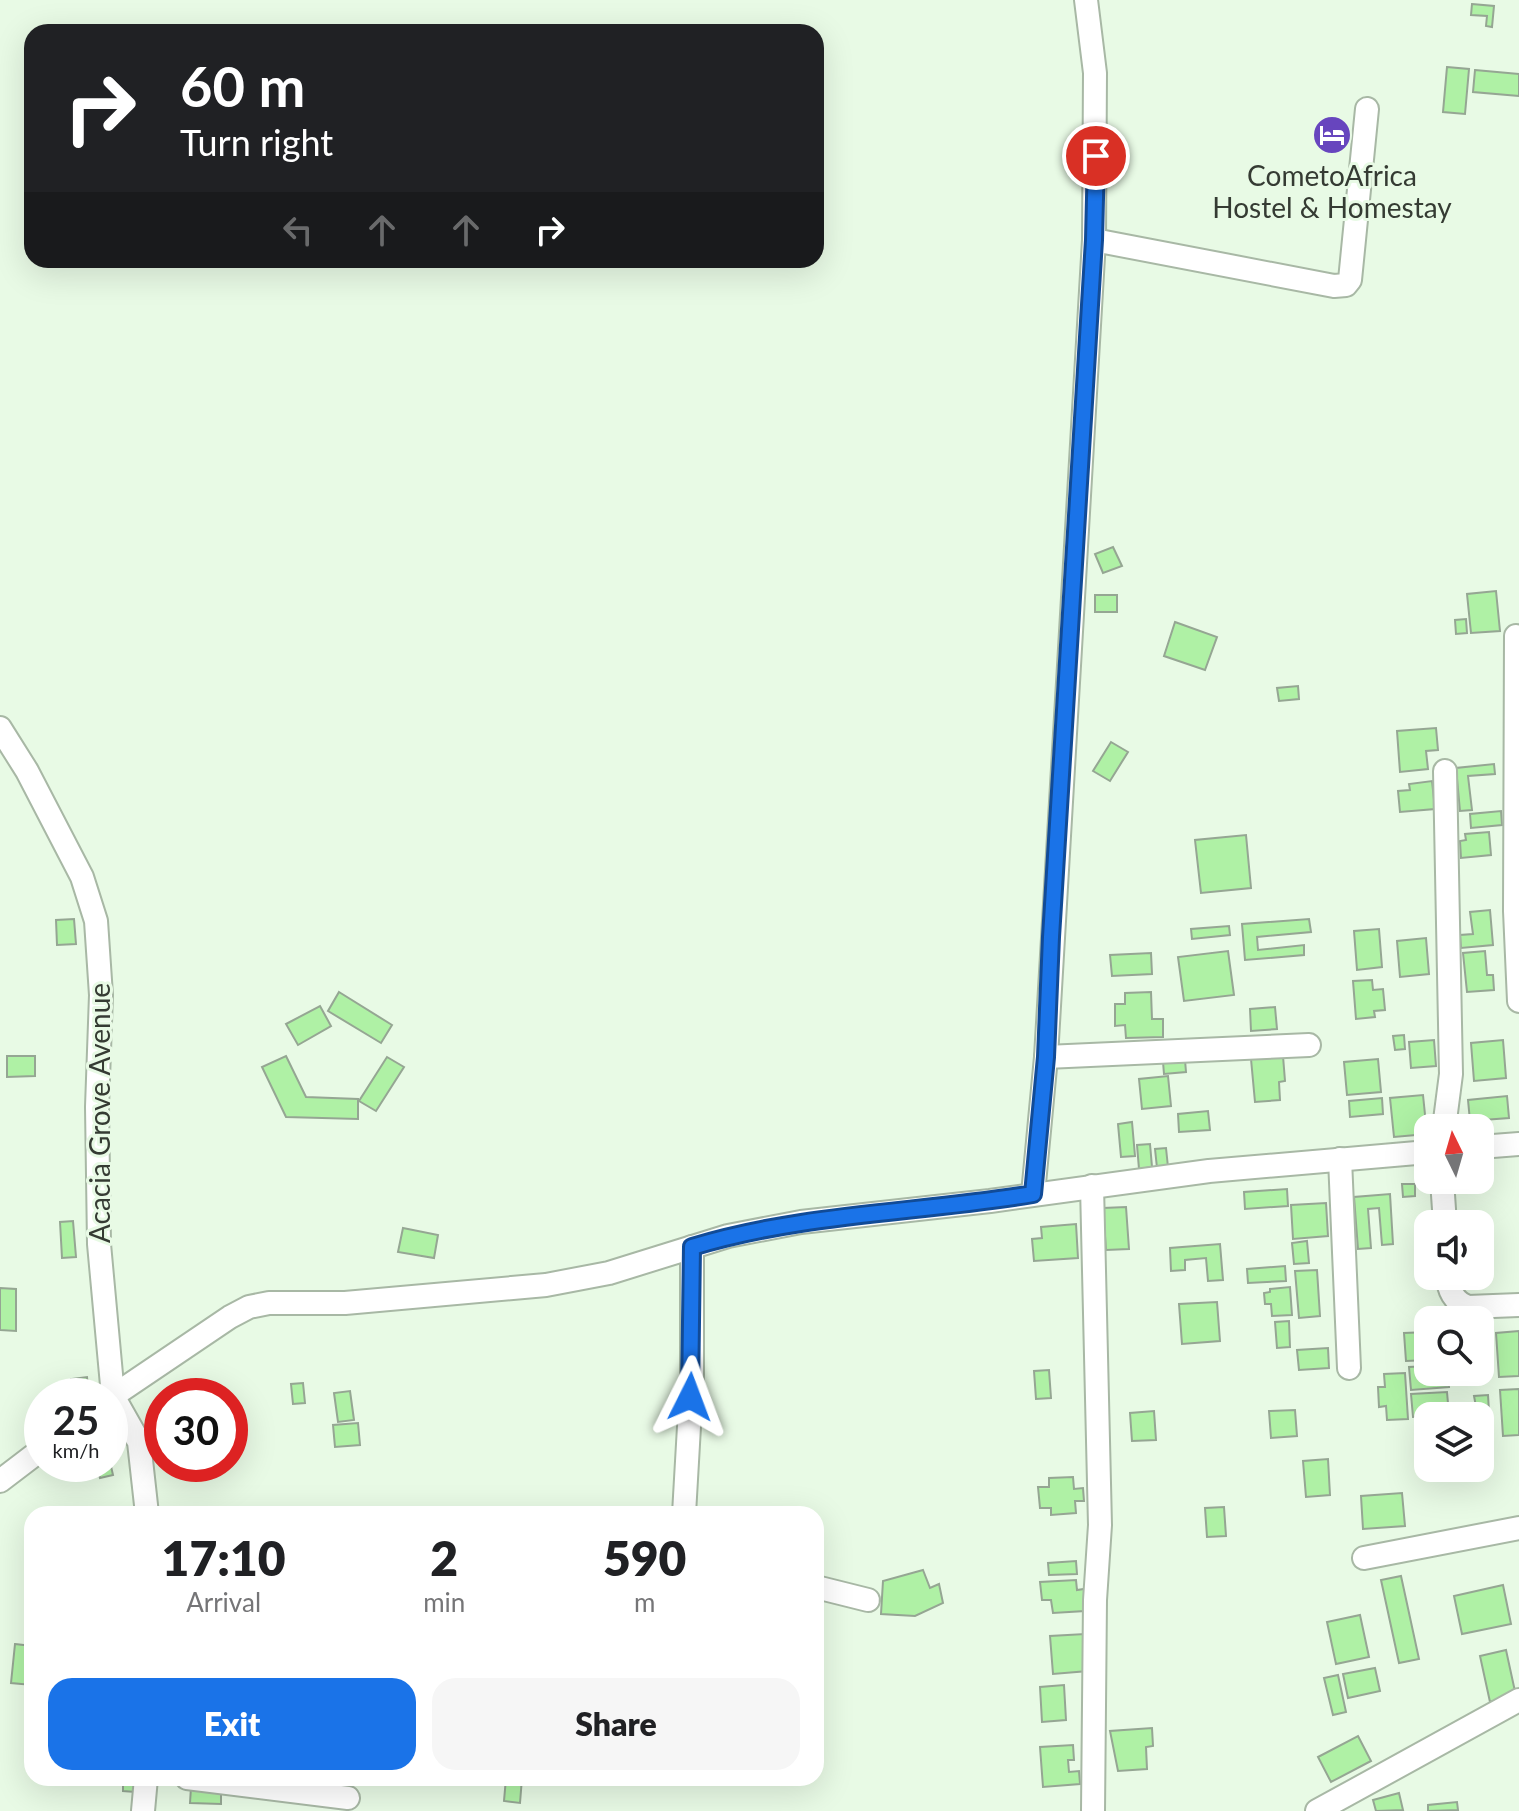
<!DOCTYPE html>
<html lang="en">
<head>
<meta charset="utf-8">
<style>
	body { margin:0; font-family:Lato,sans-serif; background:#f6f6f6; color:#202124; height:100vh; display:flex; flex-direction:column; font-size:30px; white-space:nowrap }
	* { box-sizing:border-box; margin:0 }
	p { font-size:26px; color:#757577 }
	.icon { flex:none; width:44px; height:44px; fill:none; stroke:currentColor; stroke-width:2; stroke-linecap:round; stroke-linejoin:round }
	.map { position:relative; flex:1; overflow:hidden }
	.sheet { position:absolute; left:24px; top:1506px; width:800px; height:280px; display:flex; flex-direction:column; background:#fff; border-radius:24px; box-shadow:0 8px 32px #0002 }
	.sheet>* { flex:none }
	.hud { position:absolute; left:24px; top:24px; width:800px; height:244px; border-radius:24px; box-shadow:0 8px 32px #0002; background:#202124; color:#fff; overflow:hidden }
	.needle { width:52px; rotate:355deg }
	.controls { position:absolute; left:1414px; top:1114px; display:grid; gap:16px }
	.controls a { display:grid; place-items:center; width:80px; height:80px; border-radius:16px; background:#fff; box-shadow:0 8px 32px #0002; font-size:40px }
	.speed { position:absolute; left:24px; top:1378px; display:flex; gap:16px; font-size:40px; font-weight:700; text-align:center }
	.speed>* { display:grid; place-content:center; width:104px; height:104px; border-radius:50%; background:#fff; box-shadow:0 8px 32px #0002; line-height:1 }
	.speed small { font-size:20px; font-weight:400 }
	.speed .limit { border:12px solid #d22; background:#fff; color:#111 }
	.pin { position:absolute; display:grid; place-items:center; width:68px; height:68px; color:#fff; margin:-34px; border:4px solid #fff; border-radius:50%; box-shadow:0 2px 8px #0007 }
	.me { position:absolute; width:88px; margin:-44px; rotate:3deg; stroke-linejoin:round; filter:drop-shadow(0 0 6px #0008) }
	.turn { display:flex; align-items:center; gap:28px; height:168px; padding:0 24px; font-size:36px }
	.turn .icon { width:104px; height:104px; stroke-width:2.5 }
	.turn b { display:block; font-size:56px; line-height:68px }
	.lanes { display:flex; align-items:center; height:76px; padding:0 24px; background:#0003; justify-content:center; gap:40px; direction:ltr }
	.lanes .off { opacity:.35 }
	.eta { display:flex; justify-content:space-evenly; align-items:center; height:136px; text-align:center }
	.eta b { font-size:48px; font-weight:800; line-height:56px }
	.cta { display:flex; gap:16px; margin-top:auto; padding:16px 24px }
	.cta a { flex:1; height:92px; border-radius:24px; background:#1a73e8; color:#fff; font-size:32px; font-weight:800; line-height:92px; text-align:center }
	.cta a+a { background:#f6f6f6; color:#202124 }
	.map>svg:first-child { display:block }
	.building { fill:#aff1a5; stroke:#95a693; stroke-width:2 }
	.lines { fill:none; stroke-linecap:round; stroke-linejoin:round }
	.minor-casing { stroke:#a8b8a5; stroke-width:26 }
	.minor { stroke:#fff; stroke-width:22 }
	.route-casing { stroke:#114b97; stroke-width:20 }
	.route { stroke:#1a73e8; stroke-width:14 }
	.labels { text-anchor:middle; stroke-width:6; stroke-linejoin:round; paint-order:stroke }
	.poi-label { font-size:28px; fill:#353b33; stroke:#e8fae5 }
	.street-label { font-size:28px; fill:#353b33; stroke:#e8fae5 }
</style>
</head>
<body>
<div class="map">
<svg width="1519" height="1811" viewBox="0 0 1519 1811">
	<rect width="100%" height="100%" fill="#e8fae5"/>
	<g class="building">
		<path d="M1472,4L1494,6L1492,27L1486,26L1487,16L1471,15Z"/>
		<path d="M1447,67L1469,69L1465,114L1443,112Z"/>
		<path d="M1475,70L1519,74V96L1473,92Z"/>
		<path d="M1113,547L1122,566L1103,573L1095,554Z"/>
		<path d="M1496,591L1500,631L1471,633L1467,594Z"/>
		<rect x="1095" y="595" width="22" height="17"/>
		<path d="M1466,619L1467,633L1456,634L1455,620Z"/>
		<path d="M1175,622L1217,637L1205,670L1164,656Z"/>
		<path d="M1298,686L1299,699L1279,701L1277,688Z"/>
		<path d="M1436,728L1438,750L1426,751L1428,769L1400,772L1397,731Z"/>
		<path d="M1111,742L1128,752L1110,781L1093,771Z"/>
		<path d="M1494,764L1495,774L1468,776L1472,810L1460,811L1456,768Z"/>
		<path d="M1432,781L1435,809L1400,812L1398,791L1410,790L1409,784Z"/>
		<path d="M1501,811L1502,825L1471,828L1470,814Z"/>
		<path d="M1489,832L1491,855L1461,858L1460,841L1466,840L1465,834Z"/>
		<path d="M1246,835L1251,888L1201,893L1195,840Z"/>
		<path d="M1490,910L1493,945L1461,948L1460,935L1473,934L1470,912Z"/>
		<path d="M74,919L76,944L57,945L56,920Z"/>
		<path d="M1309,919L1311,932L1257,937L1258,950L1304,945V955L1245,960L1242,924Z"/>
		<path d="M1229,926L1230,935L1192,939L1191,929Z"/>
		<path d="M1379,929L1382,967L1357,970L1354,931Z"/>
		<path d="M1426,938L1429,974L1400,977L1397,941Z"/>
		<path d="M1228,951L1234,995L1184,1001L1178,957Z"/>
		<path d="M1485,951L1487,975H1493L1494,990L1467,992L1463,953Z"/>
		<path d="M1151,953L1152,974L1112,976L1110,955Z"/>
		<path d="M1372,980L1373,990L1383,989L1385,1010L1374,1011L1375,1017L1356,1019L1353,981Z"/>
		<path d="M339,992L392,1025L381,1043L328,1011Z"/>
		<path d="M1151,992L1152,1019H1163V1037L1126,1038L1125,1025L1115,1026V1004H1125V993Z"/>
		<path d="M320,1006L331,1026L298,1045L286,1024Z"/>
		<path d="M1275,1007L1277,1029L1251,1031L1250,1009Z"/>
		<path d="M1404,1035L1405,1049L1395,1050L1393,1036Z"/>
		<path d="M1434,1040L1436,1066L1411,1068L1409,1042Z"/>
		<path d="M1503,1040L1506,1078L1474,1081L1471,1043Z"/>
		<path d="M7,1056H35V1076L7,1077Z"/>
		<path d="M286,1056L306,1097L358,1099V1119L286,1117L262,1067Z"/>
		<path d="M1283,1056L1285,1081L1279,1082L1280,1100L1255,1102L1251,1059Z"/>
		<path d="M387,1057L404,1067L376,1111L359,1101Z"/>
		<path d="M1378,1059L1381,1092L1347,1095L1344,1062Z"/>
		<path d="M1185,1060L1186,1072L1164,1074L1163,1062Z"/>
		<path d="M1168,1076L1171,1106L1142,1109L1139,1079Z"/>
		<path d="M1423,1095L1427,1134L1394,1137L1390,1098Z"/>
		<path d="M1507,1096L1509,1118L1470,1121L1468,1100Z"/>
		<path d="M1382,1098L1383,1114L1350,1117L1349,1101Z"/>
		<path d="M1208,1111L1210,1130L1179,1132L1178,1114Z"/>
		<path d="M1132,1122L1135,1156L1121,1157L1118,1124Z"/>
		<path d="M1150,1144L1152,1167L1139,1169L1137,1145Z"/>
		<path d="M1166,1148L1168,1167L1157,1168L1155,1149Z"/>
		<path d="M1402,1184H1415V1196L1403,1197Z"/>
		<path d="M1287,1189L1288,1206L1245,1209L1244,1192Z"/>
		<path d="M1390,1194L1393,1244L1382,1245L1379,1208L1368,1209L1371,1248L1358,1249L1354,1197Z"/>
		<path d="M1326,1203L1328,1236L1293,1239L1291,1205Z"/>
		<path d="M1126,1207L1129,1249L1106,1250L1103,1208Z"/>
		<path d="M73,1221L76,1257L62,1258L60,1222Z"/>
		<path d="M1076,1224L1078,1258L1034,1261L1032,1239L1042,1238L1041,1227Z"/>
		<path d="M403,1228L438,1235L434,1258L398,1252Z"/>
		<path d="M1307,1241L1309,1263L1294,1264L1292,1243Z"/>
		<path d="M1220,1244L1223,1280L1208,1281L1206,1258L1185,1260V1270L1171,1271L1170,1248Z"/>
		<path d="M1428,1260V1276H1434V1283L1420,1284L1418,1261Z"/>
		<path d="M1285,1266L1286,1281L1248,1283L1247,1269Z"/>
		<path d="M1317,1270L1320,1316L1299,1318L1295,1271Z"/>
		<path d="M1290,1287L1292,1315L1272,1316L1271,1304H1265L1264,1293L1270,1292V1289Z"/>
		<path d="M0,1288L16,1289V1331L0,1330Z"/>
		<path d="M1217,1302L1220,1341L1182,1344L1179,1304Z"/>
		<path d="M1289,1321L1290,1347L1277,1348L1275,1322Z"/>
		<path d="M1519,1331V1376L1499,1377L1496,1333Z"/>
		<path d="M1428,1332V1360L1406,1361L1404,1333Z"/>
		<path d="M1328,1348L1329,1368L1299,1370L1297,1350Z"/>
		<path d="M1483,1359L1484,1382L1467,1383L1466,1372H1480V1360Z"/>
		<path d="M1428,1366V1372H1448L1449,1387L1411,1390L1409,1367Z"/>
		<path d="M1049,1370L1051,1398L1036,1399L1034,1371Z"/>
		<path d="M1405,1373L1408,1419L1387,1420L1386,1406L1379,1407L1378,1387H1385L1384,1374Z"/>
		<path d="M87,1377L89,1396H73L71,1379Z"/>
		<path d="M303,1383L305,1403L293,1404L291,1384Z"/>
		<path d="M1519,1389V1435L1503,1436L1500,1390Z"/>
		<path d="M350,1391L354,1420L338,1422L334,1393Z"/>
		<path d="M1447,1392L1449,1415L1413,1417L1411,1394Z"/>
		<path d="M1488,1395L1490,1428H1480L1474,1396Z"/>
		<path d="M1295,1410L1297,1436L1271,1438L1269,1411Z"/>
		<path d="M1154,1411L1156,1440L1132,1441L1130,1413Z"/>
		<path d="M358,1423L360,1445L335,1447L333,1425Z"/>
		<path d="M1328,1459L1330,1495L1306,1497L1303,1461Z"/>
		<path d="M110,1462L113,1475L100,1478L96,1464Z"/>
		<path d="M1073,1477L1074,1489L1083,1488L1084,1501H1075L1076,1513L1051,1515V1508H1040L1038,1487H1049V1478Z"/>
		<path d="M1402,1493L1405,1526L1363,1529L1361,1496Z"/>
		<path d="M1224,1507L1226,1536L1207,1537L1205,1508Z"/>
		<path d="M1076,1561L1077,1574L1049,1575L1048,1563Z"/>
		<path d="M923,1570L930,1588L939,1584L943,1603L915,1616L881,1614L883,1581Z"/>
		<path d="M1401,1576L1419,1659L1399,1663L1381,1580Z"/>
		<path d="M1076,1580L1077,1590L1084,1589L1085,1611L1053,1613L1051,1600H1042L1040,1582Z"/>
		<path d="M1503,1585L1511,1624L1462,1634L1454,1596Z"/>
		<path d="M1360,1615L1369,1657L1336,1664L1327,1622Z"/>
		<path d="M1085,1634L1088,1671L1053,1674L1050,1636Z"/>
		<path d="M15,1644L32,1646V1685L11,1683Z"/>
		<path d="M1506,1650L1516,1696L1490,1702L1480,1656Z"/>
		<path d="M1375,1668L1380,1691L1348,1698L1343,1674Z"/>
		<path d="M1338,1675L1346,1712L1333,1715L1324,1678Z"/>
		<path d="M1064,1685L1066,1720L1042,1722L1040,1687Z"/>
		<path d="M1152,1728L1153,1746L1146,1747L1147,1769L1118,1771L1110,1731Z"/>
		<path d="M1358,1736L1371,1761L1331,1782L1318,1757Z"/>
		<path d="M1073,1745L1074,1760H1068L1069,1772L1079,1771L1080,1784L1043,1787L1040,1747Z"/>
		<path d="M123,1778H136L135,1792L123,1791Z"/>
		<path d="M506,1778H522L520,1803L504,1801Z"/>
		<path d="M191,1787H221V1804L190,1803Z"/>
		<path d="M1399,1793L1403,1810L1376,1811L1373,1800Z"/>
		<path d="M1457,1802L1458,1810L1428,1811V1805Z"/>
	</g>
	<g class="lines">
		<defs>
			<g id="minor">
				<path d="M1094,240L1334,286L1346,285L1350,280L1367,109"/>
				<path d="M1516,636L1515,911L1519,1001"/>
				<path d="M0,728L27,771L82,877L96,921L101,995L97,1107L99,1244L113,1396L139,1442L147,1514"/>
				<path d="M1046,1057L1309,1045"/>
				<path d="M1444,1128L1451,1074L1445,771"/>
				<path d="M1480,1147L1519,1144"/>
				<path d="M1340,1159L1349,1368"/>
				<path d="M1442,1180L1445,1224"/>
				<path d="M1092,1186L1100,1525L1095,1600L1093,1811"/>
				<path d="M1033,1194L1046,1057L1094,240L1095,73L1086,0"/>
				<path d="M1448,1276C1448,1290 1454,1302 1468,1307L1519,1305"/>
				<path d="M110,1398L230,1317L249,1307L269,1303H345L546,1285L609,1273L728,1236L801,1222L990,1201L1209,1171L1428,1152"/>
				<path d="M0,1481L42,1449"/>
				<path d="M684,1514L692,1374V1247"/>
				<path d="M1364,1558L1519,1528"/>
				<path d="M816,1587L868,1600"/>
				<path d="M187,1778L348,1798"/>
				<path d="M143,1811L146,1778"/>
				<path d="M1317,1811L1519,1700"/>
			</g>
		</defs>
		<use href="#minor" class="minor-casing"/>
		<use href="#minor" class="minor"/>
	</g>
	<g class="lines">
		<defs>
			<path id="route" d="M690,1397L692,1247C803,1213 920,1213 1033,1194L1046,1057L1051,937L1094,240L1096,156"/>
		</defs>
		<use href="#route" class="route-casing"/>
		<use href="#route" class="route"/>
	</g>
	<defs>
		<symbol id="hotel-disc" viewBox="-11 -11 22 22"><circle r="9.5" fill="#6745be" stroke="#e8fae5"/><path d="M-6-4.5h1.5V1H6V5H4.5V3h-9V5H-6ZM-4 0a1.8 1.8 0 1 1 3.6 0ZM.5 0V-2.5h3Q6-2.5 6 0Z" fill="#fff"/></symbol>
	</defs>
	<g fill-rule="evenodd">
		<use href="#hotel-disc" x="1310" y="113" width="44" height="44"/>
	</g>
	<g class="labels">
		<g class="poi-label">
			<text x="1332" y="186">CometoAfrica<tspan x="1332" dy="32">Hostel &amp; Homestay</tspan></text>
		</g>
		<g class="street-label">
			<text transform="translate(100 1113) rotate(-90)" y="10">Acacia Grove Avenue</text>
		</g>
	</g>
</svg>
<div class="controls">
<a><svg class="needle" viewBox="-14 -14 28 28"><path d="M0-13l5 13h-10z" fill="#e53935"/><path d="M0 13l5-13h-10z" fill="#757577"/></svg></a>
<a><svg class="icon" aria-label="sound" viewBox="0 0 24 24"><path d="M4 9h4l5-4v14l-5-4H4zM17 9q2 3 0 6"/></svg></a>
<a><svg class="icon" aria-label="search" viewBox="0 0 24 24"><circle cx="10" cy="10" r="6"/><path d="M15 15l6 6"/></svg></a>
<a><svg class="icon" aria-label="layers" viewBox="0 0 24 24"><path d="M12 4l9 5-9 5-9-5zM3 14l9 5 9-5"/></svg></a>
</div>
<div class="speed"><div>25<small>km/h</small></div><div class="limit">30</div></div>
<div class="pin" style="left:1096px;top:156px;background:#d93025"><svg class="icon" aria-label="arrive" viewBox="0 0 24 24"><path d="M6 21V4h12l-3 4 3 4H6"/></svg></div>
<svg class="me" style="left:690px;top:1397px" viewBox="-20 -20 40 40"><path d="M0-17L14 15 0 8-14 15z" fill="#1a73e8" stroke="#fff" stroke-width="4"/></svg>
<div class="hud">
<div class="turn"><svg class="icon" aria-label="right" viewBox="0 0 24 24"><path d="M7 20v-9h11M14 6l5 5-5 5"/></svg><div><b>60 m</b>Turn right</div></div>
<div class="lanes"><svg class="icon off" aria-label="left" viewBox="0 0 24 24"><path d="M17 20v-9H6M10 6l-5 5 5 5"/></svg><svg class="icon off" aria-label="ahead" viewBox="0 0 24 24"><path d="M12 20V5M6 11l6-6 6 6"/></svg><svg class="icon off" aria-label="ahead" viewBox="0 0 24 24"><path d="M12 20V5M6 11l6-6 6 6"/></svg><svg class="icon" aria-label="right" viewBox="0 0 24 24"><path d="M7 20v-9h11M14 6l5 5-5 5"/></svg></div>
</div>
<section class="sheet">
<div class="eta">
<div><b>17:10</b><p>Arrival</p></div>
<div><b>2</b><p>min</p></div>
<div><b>590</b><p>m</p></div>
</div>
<div class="cta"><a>Exit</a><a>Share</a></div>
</section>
</div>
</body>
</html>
